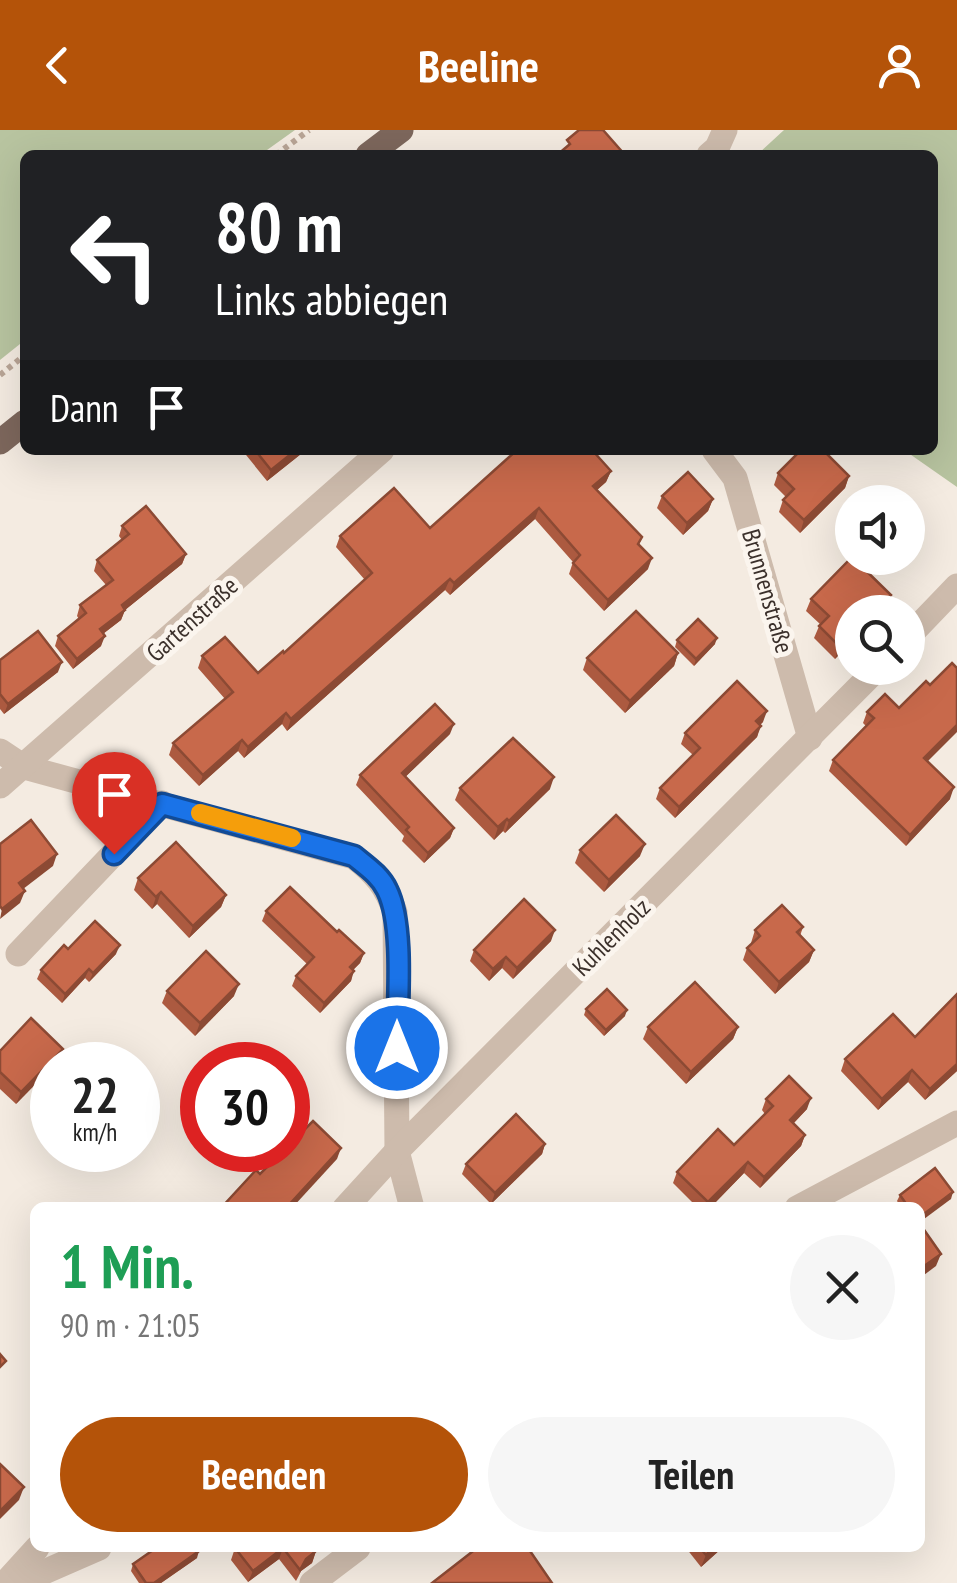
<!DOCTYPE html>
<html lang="de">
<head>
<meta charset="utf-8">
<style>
	body { margin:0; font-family:"PT Sans Narrow",sans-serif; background:#f6f6f6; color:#222; height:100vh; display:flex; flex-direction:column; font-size:38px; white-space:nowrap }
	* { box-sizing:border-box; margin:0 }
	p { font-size:32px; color:#767676 }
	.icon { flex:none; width:55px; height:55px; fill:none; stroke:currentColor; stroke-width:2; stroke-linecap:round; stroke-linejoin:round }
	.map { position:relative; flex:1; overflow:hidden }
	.panel { position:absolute; left:30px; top:1072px; width:895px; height:350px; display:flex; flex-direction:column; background:#fff; border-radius:15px; box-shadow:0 10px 40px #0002 }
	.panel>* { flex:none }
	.hud { position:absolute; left:20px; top:20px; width:918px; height:305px; border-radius:15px; box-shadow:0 10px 40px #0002; background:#202124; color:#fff; overflow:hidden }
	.controls { position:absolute; left:835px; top:355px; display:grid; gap:20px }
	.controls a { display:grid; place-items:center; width:90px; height:90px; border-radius:50%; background:#fff; box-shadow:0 10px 40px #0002; font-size:50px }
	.speed { position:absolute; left:30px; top:912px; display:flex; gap:20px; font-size:50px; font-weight:700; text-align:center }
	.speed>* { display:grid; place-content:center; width:130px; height:130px; border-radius:50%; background:#fff; box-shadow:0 10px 40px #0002; line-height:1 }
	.speed small { font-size:25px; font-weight:400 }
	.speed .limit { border:15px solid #d22; background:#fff; color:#111 }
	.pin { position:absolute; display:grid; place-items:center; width:85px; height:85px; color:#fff; margin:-102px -42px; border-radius:50% 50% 50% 0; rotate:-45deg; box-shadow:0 0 10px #0007 }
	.pin .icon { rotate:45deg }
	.me { position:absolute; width:110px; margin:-55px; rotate:0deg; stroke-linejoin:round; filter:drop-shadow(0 0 8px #0008) }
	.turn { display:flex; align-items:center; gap:35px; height:210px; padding:0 30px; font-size:45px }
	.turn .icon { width:130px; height:130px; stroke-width:2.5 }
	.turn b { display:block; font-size:70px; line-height:85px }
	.then { display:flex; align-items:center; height:95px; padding:0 30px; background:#0003; gap:20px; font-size:38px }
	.round { display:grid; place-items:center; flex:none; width:105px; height:105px; border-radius:52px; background:#f6f6f6 }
	.head { display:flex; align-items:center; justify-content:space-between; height:170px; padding:0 30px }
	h1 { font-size:60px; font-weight:800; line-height:75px; color:#1e9e55 }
	.primary-button { display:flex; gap:20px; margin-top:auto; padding:20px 30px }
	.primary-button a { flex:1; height:115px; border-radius:60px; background:#b45309; color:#fff; font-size:40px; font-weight:800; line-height:115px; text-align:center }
	.primary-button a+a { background:#f6f6f6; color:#222 }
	header { display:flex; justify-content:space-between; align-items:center; height:130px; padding:0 30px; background:#b45309; color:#fff; font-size:45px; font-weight:800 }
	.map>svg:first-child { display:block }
	.green { fill:#b8c4a0 }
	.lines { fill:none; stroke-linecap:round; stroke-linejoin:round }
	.path { stroke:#b9a596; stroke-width:6; stroke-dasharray:5 5; stroke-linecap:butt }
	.minor { stroke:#cdbbac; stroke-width:25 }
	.major { stroke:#7d675c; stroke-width:25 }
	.wall { fill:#ac5a40 }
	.shaded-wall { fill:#8c4a34 }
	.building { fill:#c8694b; stroke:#8c4a34; stroke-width:2.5 }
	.route-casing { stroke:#114b97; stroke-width:25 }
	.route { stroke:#1a73e8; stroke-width:18 }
	.slow { stroke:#f59e0b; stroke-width:18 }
	.labels { text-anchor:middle; stroke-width:10; stroke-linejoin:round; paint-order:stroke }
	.street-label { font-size:25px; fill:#3b302b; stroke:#fbf5ee }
</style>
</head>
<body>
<header><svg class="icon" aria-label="back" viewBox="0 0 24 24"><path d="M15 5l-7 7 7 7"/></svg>Beeline<svg class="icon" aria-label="person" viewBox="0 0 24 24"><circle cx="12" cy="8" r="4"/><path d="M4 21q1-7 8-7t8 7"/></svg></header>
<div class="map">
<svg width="957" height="1453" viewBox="0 0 957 1453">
	<rect width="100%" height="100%" fill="#f4ebe1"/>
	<g class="green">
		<path d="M0,0H295L260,25H25V210L0,230Z"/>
		<path d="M784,0H957V357L904,320H932V25H757Z"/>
	</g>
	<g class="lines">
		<g class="path">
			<path d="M276,25L309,0"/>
			<path d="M0,245L25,225"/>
		</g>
		<g class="minor">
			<path d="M709,25L717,18L725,0"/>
			<path d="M714,320L735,348L810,608"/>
			<path d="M908,507L957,456"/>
			<path d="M0,621L24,637L354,727C375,743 386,756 395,782L397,1021L412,1078"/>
			<path d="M0,656L382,320"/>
			<path d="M18,824L162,673"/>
			<path d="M345,1078L397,1021L878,538"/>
			<path d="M797,1078L957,993"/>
			<path d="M5,1453L37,1418"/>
			<path d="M19,1453L99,1418"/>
			<path d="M312,1453L358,1418"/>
		</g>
		<g class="major">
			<path d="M368,25L401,0"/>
			<path d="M0,312L25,292"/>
		</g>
	</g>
	<g class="wall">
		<path d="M242,320H306L267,351Z"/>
		<path d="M611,341L606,352L597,360L642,407L639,415L648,439L604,481L569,444L573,432L535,389L450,465L445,460L287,601L282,594L244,628L238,621L199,656L169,625L173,613L225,569L198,538L202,526L258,543L284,523L365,450L336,417L340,406L430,398Z"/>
		<path d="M778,343L849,346L845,358L800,403L779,382L783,370L786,367L774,355Z"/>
		<path d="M662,366L713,369L708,381L683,405L657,378Z"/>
		<path d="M122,396L186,424L182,434L125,480L121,490L103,504L101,516L73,539L55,516L58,506L79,489L77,486L80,475L106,455L94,441L97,430L122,410L119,406Z"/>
		<path d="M811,469L887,477L852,482V511L835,529L814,508L820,494L806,481Z"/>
		<path d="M677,510L715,514L694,536L675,517Z"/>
		<path d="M678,523L674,536L625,583L583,540L587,528Z"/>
		<path d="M0,530L58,542L4,584L0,579Z"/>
		<path d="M930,555L928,631L950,669L906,716L829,641L833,630L866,596L863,593L867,582L899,578Z"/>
		<path d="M763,592L760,595L757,607L675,688L656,669L660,658L693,625L681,614L685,603Z"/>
		<path d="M450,604L405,647L454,698L450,708L424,733L402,711L404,706L356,655L360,645Z"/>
		<path d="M460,658L550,659L505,703L503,701L494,710L455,670Z"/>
		<path d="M580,720L640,726L604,762L575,733Z"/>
		<path d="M138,748L226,765L221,777L189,808L157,774L152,779L134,760Z"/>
		<path d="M266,781L337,802L364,823L360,833L353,840L351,851L320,883L292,856L296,846L307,834L262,791Z"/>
		<path d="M803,797L800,806L814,820L809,832L775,864L743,830L747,818L752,814L751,813L755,800Z"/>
		<path d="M551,811L513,849L502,838L489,851L470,831L474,820Z"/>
		<path d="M116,824L89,852L85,848L62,873L37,849L41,840Z"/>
		<path d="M167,861L234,866L195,906L162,873Z"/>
		<path d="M957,864V941L925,970L908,952L878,980L841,941L845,929L915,907Z"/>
		<path d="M586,879L625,886L604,906L584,885Z"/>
		<path d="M648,897H738L733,909L686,954L643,909Z"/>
		<path d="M63,919L58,931L16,974L0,959V921Z"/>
		<path d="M766,969L807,979L793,994L805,1005L801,1016L760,1058L744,1043L710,1078H698L673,1053L677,1042L734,1015L765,984L762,980Z"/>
		<path d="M545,1014L542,1024L491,1074L462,1044L466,1034Z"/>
		<path d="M900,1065L951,1069L920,1078H902L897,1071Z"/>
		<path d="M235,1418H313L316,1421L312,1433L301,1441L296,1451L279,1429L248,1452L231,1430Z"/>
		<path d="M686,1418H722L701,1437Z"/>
		<path d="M197,1428L161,1453H139L131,1441L133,1434Z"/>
	</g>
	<g class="shaded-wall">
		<path d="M296,320H306L267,351L271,340Z"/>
		<path d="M611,341L606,352L589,367L593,356Z"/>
		<path d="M849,346L845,358L800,403L804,390Z"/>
		<path d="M713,369L708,381L683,405L687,393Z"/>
		<path d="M539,378L535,389L450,465L454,453Z"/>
		<path d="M186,424L182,434L125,480L121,490L96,509L100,499L122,475Z"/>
		<path d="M652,428L648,439L604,481L608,470Z"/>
		<path d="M450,449L445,460L287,601L291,589Z"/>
		<path d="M891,465L887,477L881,482H873Z"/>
		<path d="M852,503V511L835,529L839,516Z"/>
		<path d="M105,506L101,516L73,539L77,529Z"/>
		<path d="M717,508L715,514L694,536L696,529Z"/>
		<path d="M678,523L674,536L625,583L630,571Z"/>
		<path d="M62,532L58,542L4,584L8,574Z"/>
		<path d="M767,581L763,592L752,602L756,591Z"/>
		<path d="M286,583L282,594L244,628L248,617Z"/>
		<path d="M454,594L450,604L398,654L402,643Z"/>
		<path d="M957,595V602L920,639L924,628Z"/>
		<path d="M761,596L757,607L675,688L679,677Z"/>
		<path d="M242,610L238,621L199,656L203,645Z"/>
		<path d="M554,647L550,659L505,703L509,691Z"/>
		<path d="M954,657L950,669L906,716L910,705Z"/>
		<path d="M507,689L503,701L494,710L498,697Z"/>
		<path d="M454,698L450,708L424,733L428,723Z"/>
		<path d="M645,714L640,726L604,762L609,750Z"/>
		<path d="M57,724L53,736L14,766L19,753Z"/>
		<path d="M25,761L20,773L0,789L2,779Z"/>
		<path d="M161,762L157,774L152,779L156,767Z"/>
		<path d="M226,765L221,777L189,808L193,796Z"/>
		<path d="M555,800L551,811L513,849L517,838Z"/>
		<path d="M120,815L116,824L89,852L93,843Z"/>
		<path d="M814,820L809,832L775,864L779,852Z"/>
		<path d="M364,823L360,833L346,847L350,837Z"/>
		<path d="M506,827L502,838L489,851L493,839Z"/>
		<path d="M89,839L85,848L62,873L65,864Z"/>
		<path d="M354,841L351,851L320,883L324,873Z"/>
		<path d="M239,854L234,866L195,906L200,893Z"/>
		<path d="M627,880L625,886L604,906L606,900Z"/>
		<path d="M738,897L733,909L686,954L691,942Z"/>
		<path d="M63,919L58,931L16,974L21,962Z"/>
		<path d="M957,934V941L925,970L930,959Z"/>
		<path d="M912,940L908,952L878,980L882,969Z"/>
		<path d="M811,968L807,979L786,1001L790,990Z"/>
		<path d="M805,1005L801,1016L760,1058L764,1047Z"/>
		<path d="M545,1014L542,1024L491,1074L495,1063Z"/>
		<path d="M341,1018L337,1029L292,1078H286Z"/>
		<path d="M748,1032L744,1043L710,1078H706L708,1072Z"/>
		<path d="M953,1062L951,1069L920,1092V1087Z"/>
		<path d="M941,1124L936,1136L920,1148V1139Z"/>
		<path d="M24,1357L19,1370L0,1389V1381Z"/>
		<path d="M283,1418L279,1429L248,1452L253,1441Z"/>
		<path d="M713,1418H722L701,1437L706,1425Z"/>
		<path d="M199,1421L197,1428L161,1453H154Z"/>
		<path d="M316,1421L312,1433L301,1441L296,1451L306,1429Z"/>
	</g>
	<g class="building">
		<path d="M579,0H603L625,25H557L570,14L567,10Z"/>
		<path d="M255,320H296L271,340Z"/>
		<path d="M517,320H592L611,341L593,356L642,407L638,414L652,428L608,470L573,433L580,425L539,378L454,453L450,449L291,589L286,583L248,617L242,610L203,645L173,613L233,562L202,526L225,507L258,543L283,521L284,523L372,443L340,406L394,358L430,398Z"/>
		<path d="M801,320H823L849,346L804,390L783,370L794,359L778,343Z"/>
		<path d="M688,342L713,369L687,393L662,366Z"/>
		<path d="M146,376L186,424L122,475L125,480L100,499L105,506L77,529L58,506L86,483L80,475L113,450L97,430L129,404L122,396Z"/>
		<path d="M852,427L891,465L873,482H852V503L839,516L819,496L829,486L811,469Z"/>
		<path d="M636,481L678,523L630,571L587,528Z"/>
		<path d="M698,489L717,508L696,529L677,510Z"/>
		<path d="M38,501L62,532L8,574L0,564V530Z"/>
		<path d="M952,533L957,538V595L924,628L954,657L910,705L833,630L874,588L867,582L885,564L899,578L926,551L930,555Z"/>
		<path d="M737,551L767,581L756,591L761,596L679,677L660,658L700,618L685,603Z"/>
		<path d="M435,574L454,594L402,643L454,698L428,723L406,700L409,697L360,645Z"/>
		<path d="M513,608L554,647L509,691L507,689L498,697L460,658Z"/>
		<path d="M616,685L645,714L609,750L580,720Z"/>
		<path d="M31,690L57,724L19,753L25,761L2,779L0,776V714Z"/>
		<path d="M176,712L226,765L193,796L161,762L156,767L138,748Z"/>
		<path d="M290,757L337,802L339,800L364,823L350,837L354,841L324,873L296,846L314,827L266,781Z"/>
		<path d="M524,769L555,800L517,838L506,827L493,839L474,820Z"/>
		<path d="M782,775L803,797L797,802L814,820L779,852L747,818L760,806L755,800Z"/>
		<path d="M95,791L120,815L93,843L89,839L65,864L41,840L64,815L68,819Z"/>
		<path d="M206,821L239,854L200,893L167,861Z"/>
		<path d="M695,852L738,897L691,942L648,897Z"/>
		<path d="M607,859L627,880L606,900L586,879Z"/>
		<path d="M957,864V934L930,959L912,940L882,969L845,929L893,884L915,907Z"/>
		<path d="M31,888L63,919L21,962L0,942V921Z"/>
		<path d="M789,946L811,968L790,990L805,1005L764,1047L748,1032L708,1072L677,1042L718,999L734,1015L773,976L766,969Z"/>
		<path d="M516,984L545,1014L495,1063L466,1034Z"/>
		<path d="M313,991L341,1018L286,1078H221L256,1040L260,1044L284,1020H288V1016Z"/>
		<path d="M935,1038L953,1062L920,1087V1078H909L900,1065Z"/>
		<path d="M920,1094L941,1124L920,1139Z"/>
		<path d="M0,1224L6,1231L0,1237Z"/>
		<path d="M0,1334L24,1357L0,1381Z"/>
		<path d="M156,1418H196L199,1421L154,1453H146L133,1434Z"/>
		<path d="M235,1418H283L253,1441Z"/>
		<path d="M283,1418H313L316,1421L306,1429L300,1440Z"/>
		<path d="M477,1418H528L552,1453H432Z"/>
		<path d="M700,1418H713L706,1425Z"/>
	</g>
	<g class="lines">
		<defs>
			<path id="route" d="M114,724L162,674L354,726C366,736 380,745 387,760C405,796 397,877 397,918"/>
		</defs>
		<use href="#route" class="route-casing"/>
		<use href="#route" class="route"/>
		<path class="slow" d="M200,683L292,708"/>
	</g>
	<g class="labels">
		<g class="street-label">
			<text transform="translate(768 461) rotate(74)" y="9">Brunnenstraße</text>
			<text transform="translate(192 489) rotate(-42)" y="9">Gartenstraße</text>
			<text transform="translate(611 807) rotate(-45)" y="9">Kuhlenholz</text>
		</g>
	</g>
</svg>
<div class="controls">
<a><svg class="icon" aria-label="sound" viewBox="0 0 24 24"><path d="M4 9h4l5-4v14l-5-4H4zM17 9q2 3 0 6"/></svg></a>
<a><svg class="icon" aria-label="search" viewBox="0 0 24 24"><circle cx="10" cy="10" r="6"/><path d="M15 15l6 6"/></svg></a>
</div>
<div class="speed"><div>22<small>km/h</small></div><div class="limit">30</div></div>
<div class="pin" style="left:114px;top:724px;background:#d93025"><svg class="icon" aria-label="arrive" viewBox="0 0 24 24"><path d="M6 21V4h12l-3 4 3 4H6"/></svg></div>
<svg class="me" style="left:397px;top:918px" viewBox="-20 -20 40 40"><circle r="17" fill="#1a73e8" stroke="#fff" stroke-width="3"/><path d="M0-11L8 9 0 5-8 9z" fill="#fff"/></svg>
<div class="hud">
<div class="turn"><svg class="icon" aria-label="left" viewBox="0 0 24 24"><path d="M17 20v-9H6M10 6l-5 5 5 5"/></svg><div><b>80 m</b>Links abbiegen</div></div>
<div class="then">Dann<svg class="icon" aria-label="arrive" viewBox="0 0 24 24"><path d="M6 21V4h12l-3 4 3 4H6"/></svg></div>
</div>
<section class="panel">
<div class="head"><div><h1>1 Min.</h1><p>90 m · 21:05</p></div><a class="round"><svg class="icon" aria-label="close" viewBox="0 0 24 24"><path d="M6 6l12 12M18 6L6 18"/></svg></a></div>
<div class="primary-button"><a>Beenden</a><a>Teilen</a></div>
</section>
</div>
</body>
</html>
